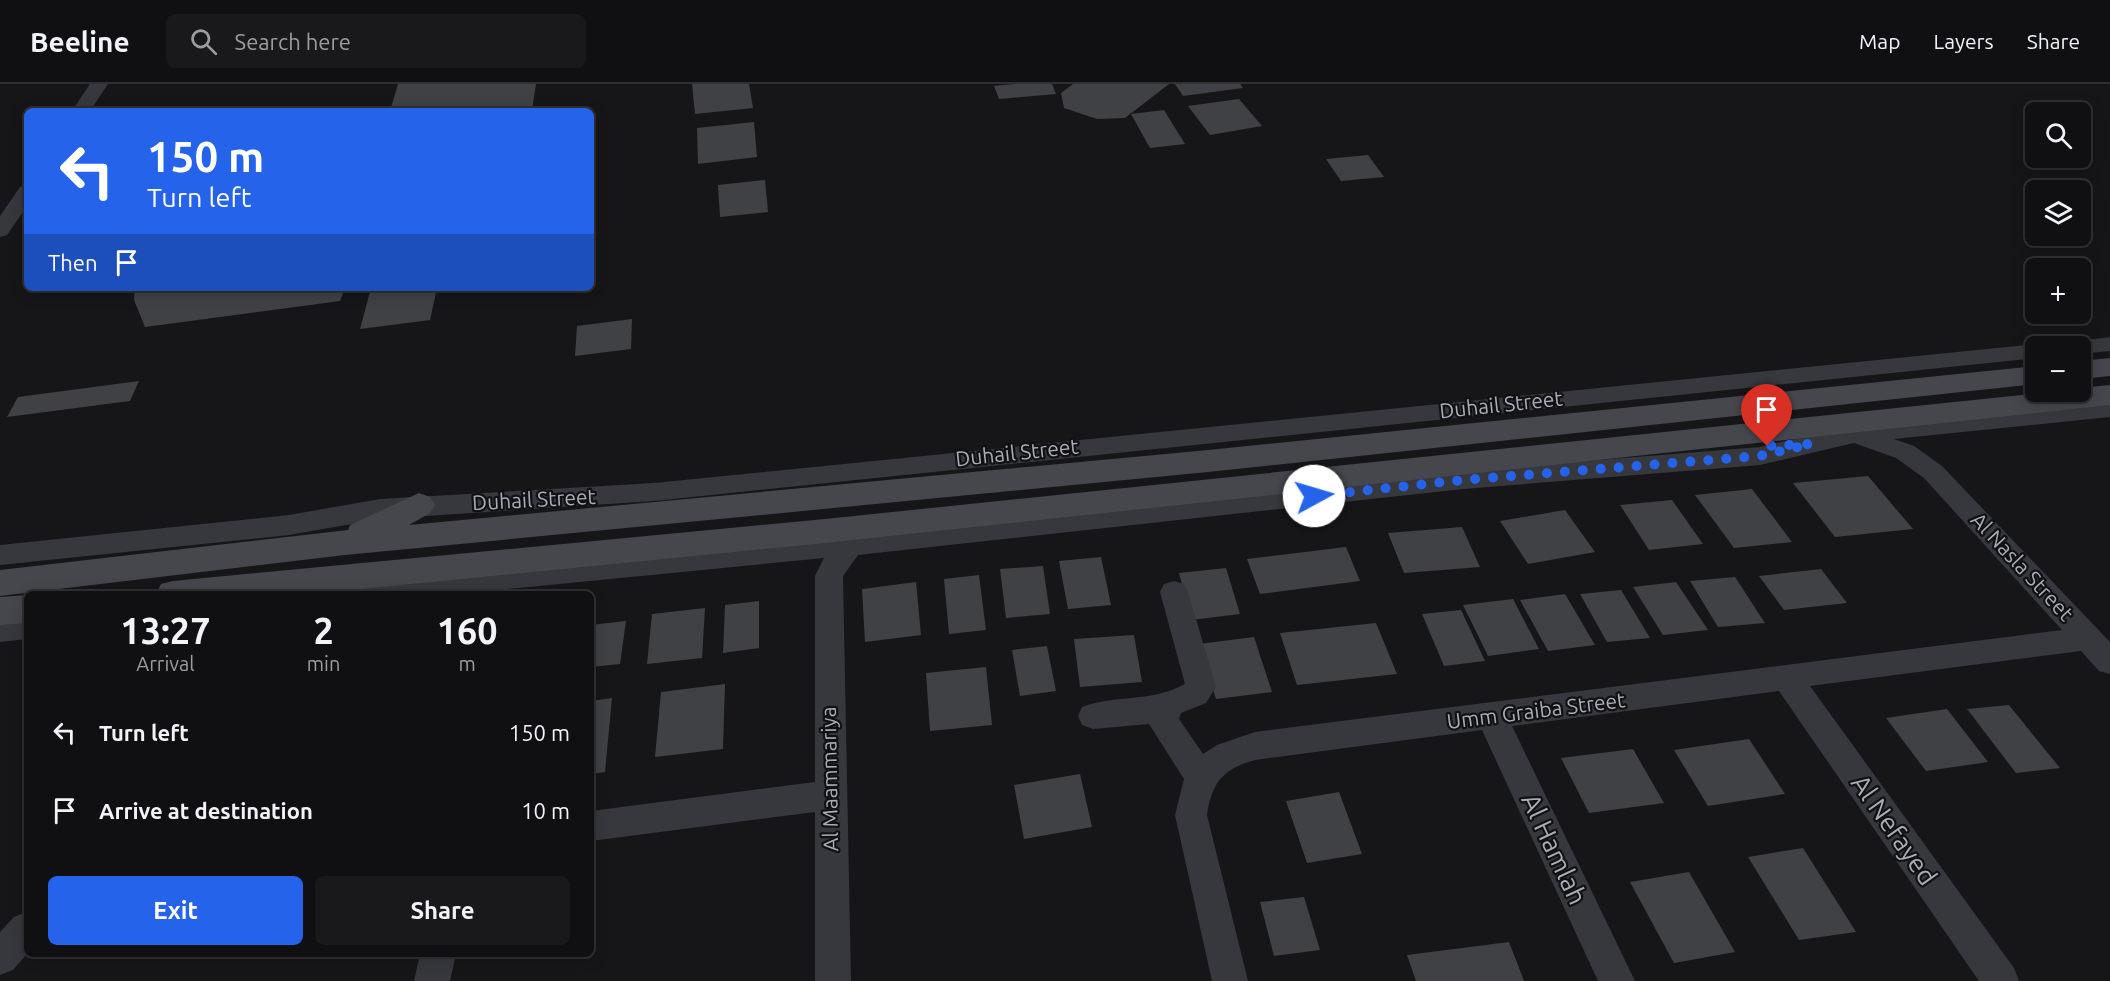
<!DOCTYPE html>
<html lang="en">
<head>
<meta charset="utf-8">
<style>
	body { margin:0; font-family:Ubuntu,sans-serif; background:#19191b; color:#f1f3f6; height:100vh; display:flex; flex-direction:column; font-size:22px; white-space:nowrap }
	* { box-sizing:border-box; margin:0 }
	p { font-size:20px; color:#9c9d9f }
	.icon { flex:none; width:33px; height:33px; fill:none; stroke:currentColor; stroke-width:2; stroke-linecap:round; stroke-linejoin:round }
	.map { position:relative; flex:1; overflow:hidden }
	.details { position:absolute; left:24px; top:507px; width:570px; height:366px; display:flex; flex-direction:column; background:#101012; border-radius:9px; box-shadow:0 3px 15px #0003,0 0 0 2px #303032 }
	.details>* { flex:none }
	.top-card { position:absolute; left:24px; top:24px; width:570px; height:183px; border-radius:9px; box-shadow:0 3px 15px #0003,0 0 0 2px #303032; background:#2563eb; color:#fff; overflow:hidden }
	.tools { position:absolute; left:2025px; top:18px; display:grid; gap:12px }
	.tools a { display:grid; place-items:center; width:66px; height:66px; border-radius:9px; background:#101012; box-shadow:0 3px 15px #0003,0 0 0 2px #303032; font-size:30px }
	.pin { position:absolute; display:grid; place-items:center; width:51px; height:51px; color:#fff; margin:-62px -26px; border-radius:50% 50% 50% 0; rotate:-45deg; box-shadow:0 0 6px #0007 }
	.pin .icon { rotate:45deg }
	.me { position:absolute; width:66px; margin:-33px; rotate:84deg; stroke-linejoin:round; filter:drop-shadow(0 0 4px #0008) }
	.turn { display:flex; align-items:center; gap:21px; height:126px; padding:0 24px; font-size:27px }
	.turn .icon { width:78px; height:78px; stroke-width:2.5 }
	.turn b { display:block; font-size:42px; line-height:51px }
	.then { display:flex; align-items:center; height:57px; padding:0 24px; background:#0003; gap:12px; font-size:22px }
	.eta { display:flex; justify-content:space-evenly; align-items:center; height:102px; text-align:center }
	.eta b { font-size:36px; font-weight:700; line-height:42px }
	.button { display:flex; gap:12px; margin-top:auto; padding:12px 24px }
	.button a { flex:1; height:69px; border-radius:9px; background:#2563eb; color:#fff; font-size:24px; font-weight:700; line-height:69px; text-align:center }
	.button a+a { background:#19191b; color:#f1f3f6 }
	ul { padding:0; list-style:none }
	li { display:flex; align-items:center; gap:18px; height:78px; padding:0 24px }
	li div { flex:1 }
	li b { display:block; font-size:22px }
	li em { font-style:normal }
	header { display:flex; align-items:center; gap:36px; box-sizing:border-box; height:84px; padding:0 30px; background:#101012; border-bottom:2px solid #303032 }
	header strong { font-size:28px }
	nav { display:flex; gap:33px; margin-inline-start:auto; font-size:21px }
	.search { width:420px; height:54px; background:#19191b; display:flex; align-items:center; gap:15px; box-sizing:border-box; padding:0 21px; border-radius:9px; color:#9c9d9f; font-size:22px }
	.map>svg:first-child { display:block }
	.building { fill:#404145 }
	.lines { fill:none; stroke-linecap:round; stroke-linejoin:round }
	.street { fill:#37383d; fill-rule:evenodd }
	.secondary { fill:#45474d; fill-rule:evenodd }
	.route { stroke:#2563eb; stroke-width:10; stroke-dasharray:0 18 }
	.labels { text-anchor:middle; stroke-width:4.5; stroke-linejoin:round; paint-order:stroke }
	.street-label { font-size:21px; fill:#a8adb8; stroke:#111113 }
	.near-street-label { font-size:26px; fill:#a8adb8; stroke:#111113 }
</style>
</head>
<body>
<header>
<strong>Beeline</strong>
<div class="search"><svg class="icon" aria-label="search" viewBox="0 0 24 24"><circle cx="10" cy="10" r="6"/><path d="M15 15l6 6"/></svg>Search here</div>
<nav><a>Map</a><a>Layers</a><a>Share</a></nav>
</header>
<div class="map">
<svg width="2110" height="897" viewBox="0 0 2110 897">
	<rect width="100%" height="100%" fill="#161618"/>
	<g class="building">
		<path d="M398,0H536L532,27H390Z"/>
		<path d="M692,0H749L753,24L695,30Z"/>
		<path d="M1014,0H1052L1056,10L999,15L994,2Z"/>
		<path d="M1073,0H1169L1125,34L1097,35L1064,24L1061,9Z"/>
		<path d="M1175,0H1240L1243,4L1183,12Z"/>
		<path d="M1239,15L1262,42L1210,51L1188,22Z"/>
		<path d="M1164,26L1185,60L1150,64L1131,30Z"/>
		<path d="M754,38L757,73L698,80L697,44Z"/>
		<path d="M1368,71L1384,93L1341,97L1326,75Z"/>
		<path d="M765,96L768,128L720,133L718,101Z"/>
		<path d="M135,204H345L340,217L145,243L134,216Z"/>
		<path d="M371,204H437L430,236L360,245Z"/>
		<path d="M632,235L631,265L575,272L577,242Z"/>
		<path d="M139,297L130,317L7,333L18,313Z"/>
		<path d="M1868,392L1913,445L1835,453L1793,399Z"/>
		<path d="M1752,405L1792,458L1734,464L1695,411Z"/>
		<path d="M1672,416L1703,460L1649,466L1620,421Z"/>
		<path d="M1565,426L1595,468L1528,480L1500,437Z"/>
		<path d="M1462,443L1480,483L1404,489L1388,449Z"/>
		<path d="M1346,463L1360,497L1260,510L1247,475Z"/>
		<path d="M1101,473L1111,521L1068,525L1059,477Z"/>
		<path d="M1043,482L1050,530L1006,534L1000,485Z"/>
		<path d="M1226,484L1240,530L1191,536L1179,489Z"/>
		<path d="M1821,485L1847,519L1784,526L1759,492Z"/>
		<path d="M979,491L986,546L949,550L944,495Z"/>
		<path d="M1735,493L1765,539L1718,543L1690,497Z"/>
		<path d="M916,498L921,551L865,558L862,505Z"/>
		<path d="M1676,498L1708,546L1663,551L1633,503Z"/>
		<path d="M1621,506L1650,554L1607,558L1580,510Z"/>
		<path d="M1565,510L1595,561L1548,567L1520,516Z"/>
		<path d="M1513,515L1539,565L1488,572L1463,521Z"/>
		<path d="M759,517V564L723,569L725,521Z"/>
		<path d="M705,524L702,574L647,580L652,530Z"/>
		<path d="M1461,526L1485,577L1444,582L1422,530Z"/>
		<path d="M626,537L620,580L591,583V541Z"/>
		<path d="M1376,539L1397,590L1297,601L1280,549Z"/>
		<path d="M1134,551L1142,598L1080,603L1074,555Z"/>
		<path d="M1254,553L1272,608L1216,615L1199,560Z"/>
		<path d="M1047,562L1056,607L1020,612L1012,566Z"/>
		<path d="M986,583L992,641L930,647L926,589Z"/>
		<path d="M725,600L723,665L655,673L661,608Z"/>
		<path d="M612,614L605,688L591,690V617Z"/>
		<path d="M2009,621L2060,684L2016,689L1967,625Z"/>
		<path d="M1947,625L1988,678L1926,687L1886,634Z"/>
		<path d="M1749,655L1785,710L1708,722L1674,666Z"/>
		<path d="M1633,665L1664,719L1589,729L1561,674Z"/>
		<path d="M1080,690L1092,743L1024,755L1014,701Z"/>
		<path d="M1339,708L1362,770L1307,779L1286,717Z"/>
		<path d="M1803,764L1856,848L1799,856L1748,773Z"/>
		<path d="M1689,788L1735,868L1674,879L1630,798Z"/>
		<path d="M1304,813L1320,866L1274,872L1260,818Z"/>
		<path d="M1509,858L1524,897H1416L1407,871Z"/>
	</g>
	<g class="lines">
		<g class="street">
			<path d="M90,0H108L90,27H72Z"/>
			<path d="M27,101V122L7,151L0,153V132L20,103Z"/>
			<path d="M2110,253V267L2080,270V262H2069L2072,258Z"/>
			<path d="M2036,260L2045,262H2036V274L654,417L380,435L289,451L0,481V461L289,431L380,415L654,399Z"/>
			<path d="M2110,317V333L1894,355L1914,362L1942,382L2110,558V590L2099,587L2081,567L1810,602L2014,884L2019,897H1979L1779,607L1512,642L1635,897H1598L1482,646L1255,676C1223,685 1212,698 1207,731L1248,897H1212L1175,731L1184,695L1149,640L1093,645L1082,641L1078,632L1082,623C1117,610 1150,619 1185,600L1160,508L1164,500L1174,497L1184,500L1188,508L1216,603L1206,619L1181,629L1179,635L1203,670L1217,661L1255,648L2062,546L1924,394L1896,374L1854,359L1760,381L1463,405L858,471L843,492L851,897H815V728L591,757V727L815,698V492L824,474L457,510H330L334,502L344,499L804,456L1463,387L1760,363L1854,341Z"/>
			<path d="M27,531V555L0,558V534Z"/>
			<path d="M27,828V870L13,886L0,891V848L14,833Z"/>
			<path d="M420,870H456L450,897H414Z"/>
		</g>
		<g class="secondary">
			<path d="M2110,274V292L2080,295V277Z"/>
			<path d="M2036,282V300L1208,388L345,471L0,512V486L348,446L350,441L419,409L430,413L435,421L430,429L409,441L1208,366Z"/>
			<path d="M2110,301V321L825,459L310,510H156L161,500L173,497L825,435L2050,308H2080V304Z"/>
			<path d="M27,511V539L0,541V513Z"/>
		</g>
	</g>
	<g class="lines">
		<path class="route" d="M1314,412L1463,396L1760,372L1811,360L1767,362"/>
	</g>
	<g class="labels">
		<g class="street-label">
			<text transform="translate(1501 321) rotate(-6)" y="7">Duhail Street</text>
			<text transform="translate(1017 369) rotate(-6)" y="7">Duhail Street</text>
			<text transform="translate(534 416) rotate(-3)" y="7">Duhail Street</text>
			<text transform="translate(2022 483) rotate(47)" y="7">Al Nasla Street</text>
			<text transform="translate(1536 627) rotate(-7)" y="7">Umm Graiba Street</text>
			<text transform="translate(830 695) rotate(-91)" y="7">Al Maammariya</text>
		</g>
		<g class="near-street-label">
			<text transform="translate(1894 746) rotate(55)" y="9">Al Nefayed</text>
			<text transform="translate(1554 765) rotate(65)" y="9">Al Hamlah</text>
		</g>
	</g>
</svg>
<div class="tools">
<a><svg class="icon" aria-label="search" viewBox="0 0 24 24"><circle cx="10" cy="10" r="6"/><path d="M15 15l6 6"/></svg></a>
<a><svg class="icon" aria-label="layers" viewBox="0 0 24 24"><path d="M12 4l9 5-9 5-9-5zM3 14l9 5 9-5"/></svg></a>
<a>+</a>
<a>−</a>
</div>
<div class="pin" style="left:1767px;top:362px;background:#d93025"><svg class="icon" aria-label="arrive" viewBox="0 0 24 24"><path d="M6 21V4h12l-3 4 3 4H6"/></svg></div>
<svg class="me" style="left:1314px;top:412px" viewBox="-20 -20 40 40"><circle r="19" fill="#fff"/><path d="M0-13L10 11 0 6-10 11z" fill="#2563eb"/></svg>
<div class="top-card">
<div class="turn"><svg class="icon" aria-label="left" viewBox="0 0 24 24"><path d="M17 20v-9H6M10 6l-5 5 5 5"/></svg><div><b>150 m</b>Turn left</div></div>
<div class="then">Then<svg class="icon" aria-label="arrive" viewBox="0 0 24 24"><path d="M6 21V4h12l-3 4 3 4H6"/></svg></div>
</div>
<section class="details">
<div class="eta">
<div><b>13:27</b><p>Arrival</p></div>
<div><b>2</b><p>min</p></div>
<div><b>160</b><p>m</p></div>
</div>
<ul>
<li><svg class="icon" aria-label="left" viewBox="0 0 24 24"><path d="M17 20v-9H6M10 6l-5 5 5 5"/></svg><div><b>Turn left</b></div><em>150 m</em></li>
<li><svg class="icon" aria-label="arrive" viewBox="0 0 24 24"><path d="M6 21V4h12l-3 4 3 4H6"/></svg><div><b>Arrive at destination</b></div><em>10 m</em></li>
</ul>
<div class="button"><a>Exit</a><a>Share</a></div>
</section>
</div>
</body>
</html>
